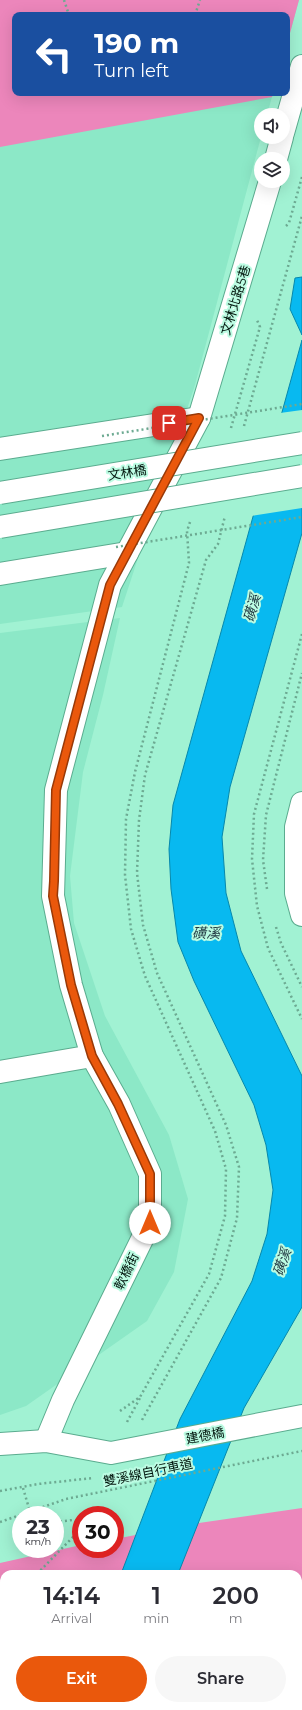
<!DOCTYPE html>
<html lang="en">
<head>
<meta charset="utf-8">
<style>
	body { margin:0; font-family:Montserrat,"Noto Sans TC",sans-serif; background:#f7f7f7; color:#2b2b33; height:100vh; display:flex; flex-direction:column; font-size:15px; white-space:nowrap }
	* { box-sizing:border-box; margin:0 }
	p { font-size:13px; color:#7c7c81 }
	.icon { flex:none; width:22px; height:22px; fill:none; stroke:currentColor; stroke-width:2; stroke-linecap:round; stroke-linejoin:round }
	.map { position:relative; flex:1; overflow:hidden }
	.details { position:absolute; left:0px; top:1570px; width:302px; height:140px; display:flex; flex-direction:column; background:#fff; border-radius:12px 12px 0 0; box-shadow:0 4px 16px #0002 }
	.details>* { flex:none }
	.hud { position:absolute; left:12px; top:12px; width:278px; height:84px; border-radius:8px; box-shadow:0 4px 16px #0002; background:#1a4fa0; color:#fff; overflow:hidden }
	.fabs { position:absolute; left:254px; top:108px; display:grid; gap:8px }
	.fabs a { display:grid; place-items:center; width:36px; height:36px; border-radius:50%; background:#fff; box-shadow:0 4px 16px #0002; font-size:20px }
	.speed { position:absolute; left:12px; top:1506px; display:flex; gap:8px; font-size:20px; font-weight:700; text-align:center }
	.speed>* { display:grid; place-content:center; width:52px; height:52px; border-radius:50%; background:#fff; box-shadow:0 4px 16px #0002; line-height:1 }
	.speed small { font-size:10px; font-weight:400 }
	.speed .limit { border:6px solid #d22; background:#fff; color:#111 }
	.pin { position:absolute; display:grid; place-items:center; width:34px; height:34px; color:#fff; margin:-17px; border-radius:8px; box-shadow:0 2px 6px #0006 }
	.me { position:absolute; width:44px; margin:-22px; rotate:0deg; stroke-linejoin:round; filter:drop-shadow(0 0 3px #0008) }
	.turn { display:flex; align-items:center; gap:14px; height:84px; padding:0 16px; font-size:18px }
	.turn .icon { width:52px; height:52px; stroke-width:2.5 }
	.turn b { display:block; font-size:28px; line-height:34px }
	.eta { display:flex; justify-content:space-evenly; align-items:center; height:68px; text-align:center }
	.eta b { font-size:24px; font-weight:600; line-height:28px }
	.action { display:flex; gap:8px; margin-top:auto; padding:8px 16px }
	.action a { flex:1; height:46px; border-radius:24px; background:#ea580c; color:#fff; font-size:16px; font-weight:600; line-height:46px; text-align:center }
	.action a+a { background:#f7f7f7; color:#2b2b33 }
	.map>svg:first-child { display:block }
	.built { fill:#8ce8c7 }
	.green { fill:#ec86bb }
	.water { fill:#08b9f0; stroke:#0688ac }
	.pier { fill:#a1f2d3 }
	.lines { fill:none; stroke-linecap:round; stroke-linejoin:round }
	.minor-casing { stroke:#5bac8f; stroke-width:24 }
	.path { stroke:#6daa92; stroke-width:2.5; stroke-dasharray:2 3; stroke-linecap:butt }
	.minor { stroke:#fff; stroke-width:22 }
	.tertiary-bridge-casing { stroke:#5bac8f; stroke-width:24; stroke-linecap:butt }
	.path-bridge { stroke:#6daa92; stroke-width:2.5; stroke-dasharray:2 3; stroke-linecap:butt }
	.tertiary-bridge { stroke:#fff; stroke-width:22 }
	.route-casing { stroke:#983908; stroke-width:10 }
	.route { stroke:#ea580c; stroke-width:7 }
	.labels { text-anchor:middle; stroke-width:4; stroke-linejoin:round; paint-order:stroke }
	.street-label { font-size:13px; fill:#00140c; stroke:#bcfce3 }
	.water-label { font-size:14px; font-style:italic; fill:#1f3641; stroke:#bcfce3 }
</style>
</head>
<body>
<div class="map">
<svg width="302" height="1710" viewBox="0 0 302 1710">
	<rect width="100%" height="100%" fill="#a1f2d3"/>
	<g class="built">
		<path d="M0,0H299L287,44V15H15V93H273L267,115H261V137L195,385L122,607L0,624Z"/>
		<path d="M120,618L103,695L83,772L70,876L74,923L105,1016L169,1135L188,1199L174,1272L147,1321L26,1406L0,1415V633Z"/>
	</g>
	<g class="green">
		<path d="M0,0H299L287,44V15H15V93H273L272,97L0,147Z"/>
		<path d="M302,1508V1615L298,1616V1574H4V1677L0,1678V1563L81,1545V1549H115V1539L192,1524Z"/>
	</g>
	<g class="water">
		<path d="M302,277V335L290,309L295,278Z"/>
		<path d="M302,340V533L230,787L222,837L226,893L241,951L302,1076V1307L244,1408L178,1574H121L180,1419L252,1281L267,1234L273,1190L266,1145L254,1105L194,981L178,942L171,889L169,849L173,805Z"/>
		<path d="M302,1615V1710H0V1678L4,1677V1706H298V1616Z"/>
	</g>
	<path class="pier" d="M302,410V508L251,516L280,413Z"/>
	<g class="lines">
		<defs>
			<g id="minor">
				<path d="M283,133L302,66"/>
				<path d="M276,159L282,137"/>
				<path d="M0,449L199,418"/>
				<path d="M0,574L127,553"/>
				<path d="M302,803L296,827V893L302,915"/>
				<path d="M0,1072L92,1056"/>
				<path d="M46,1441L63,1400L150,1223V1174L119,1104L92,1056L71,985L53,896L56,790L110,585L199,418L270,181"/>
				<path d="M0,1444L46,1441L111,1453L302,1416"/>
			</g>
		</defs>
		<use href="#minor" class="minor-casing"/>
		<g class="path">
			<path d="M64,0L69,15"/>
			<path d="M195,15L200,0"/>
			<path d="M286,226L289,223L302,177"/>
			<path d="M244,426L302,216"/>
			<path d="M231,428L260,327L257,320"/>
			<path d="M302,634L254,814L252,859L257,906L268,948L302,1019"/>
			<path d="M267,889L263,860L266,815L302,673"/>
			<path d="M276,927L281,943L302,987"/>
			<path d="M120,1411L140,1397L209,1274L225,1216L226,1169L215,1131L145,976L131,929L125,875L126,819L135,772L189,563L187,531L190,522"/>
			<path d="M142,1420L221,1278L237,1218L239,1167L226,1125L157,973L143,925L137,873L139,820L145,775L206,560L218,544L225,516"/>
			<path d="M127,1422L140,1398"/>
			<path d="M23,1488L31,1515"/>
			<path d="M0,1491L38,1484L93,1478"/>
			<path d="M0,1522L66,1499L302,1451"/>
			<path d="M55,1522L73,1520L81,1524"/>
			<path d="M37,1574L73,1537L81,1536"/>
			<path d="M300,1587H302"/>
			<path d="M0,1613L4,1608"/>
		</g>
		<use href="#minor" class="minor"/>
		<defs>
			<g id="tertiary-bridge">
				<path d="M0,493L302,443"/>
				<path d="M0,527L302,476"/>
			</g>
		</defs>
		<use href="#tertiary-bridge" class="tertiary-bridge-casing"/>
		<g class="path-bridge">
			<path d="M102,436L302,404"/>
			<path d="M116,547L302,517"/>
		</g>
		<use href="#tertiary-bridge" class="tertiary-bridge"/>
	</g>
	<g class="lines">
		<defs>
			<path id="route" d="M150,1223V1174L118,1104L92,1056L71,985L53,896L54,881L56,790L110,585L199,418L169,423"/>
		</defs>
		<use href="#route" class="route-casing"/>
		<use href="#route" class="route"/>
	</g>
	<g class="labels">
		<g class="street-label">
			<text transform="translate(235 300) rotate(-73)" y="5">文林北路5巷</text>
			<text transform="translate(127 472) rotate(-9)" y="5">文林橋</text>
			<text transform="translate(126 1271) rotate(-64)" y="5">軟橋街</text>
			<text transform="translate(205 1435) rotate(-11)" y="5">建德橋</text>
			<text transform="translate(148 1472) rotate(-12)" y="5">雙溪線自行車道</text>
		</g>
		<g class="water-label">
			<text transform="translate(252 608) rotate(-74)" y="5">磺溪</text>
			<text x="206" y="938">磺溪</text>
			<text transform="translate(282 1262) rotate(-71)" y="5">磺溪</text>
		</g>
	</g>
</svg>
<div class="fabs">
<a><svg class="icon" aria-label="sound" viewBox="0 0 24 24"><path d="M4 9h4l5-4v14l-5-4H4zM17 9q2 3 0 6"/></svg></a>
<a><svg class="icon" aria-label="layers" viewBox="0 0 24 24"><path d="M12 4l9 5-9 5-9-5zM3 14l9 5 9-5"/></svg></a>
</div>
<div class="speed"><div>23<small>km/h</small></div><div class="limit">30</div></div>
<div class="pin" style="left:169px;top:423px;background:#d93025"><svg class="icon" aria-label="arrive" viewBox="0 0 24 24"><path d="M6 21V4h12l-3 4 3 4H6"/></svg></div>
<svg class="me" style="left:150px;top:1223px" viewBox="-20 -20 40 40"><circle r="19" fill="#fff"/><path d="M0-13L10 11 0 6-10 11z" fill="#ea580c"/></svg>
<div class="hud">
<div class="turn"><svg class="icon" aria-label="left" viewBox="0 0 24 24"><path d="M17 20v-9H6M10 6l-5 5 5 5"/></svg><div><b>190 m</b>Turn left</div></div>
</div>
<section class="details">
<div class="eta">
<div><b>14:14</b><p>Arrival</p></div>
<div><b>1</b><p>min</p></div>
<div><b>200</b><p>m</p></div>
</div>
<div class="action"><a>Exit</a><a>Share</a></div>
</section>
</div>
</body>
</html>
